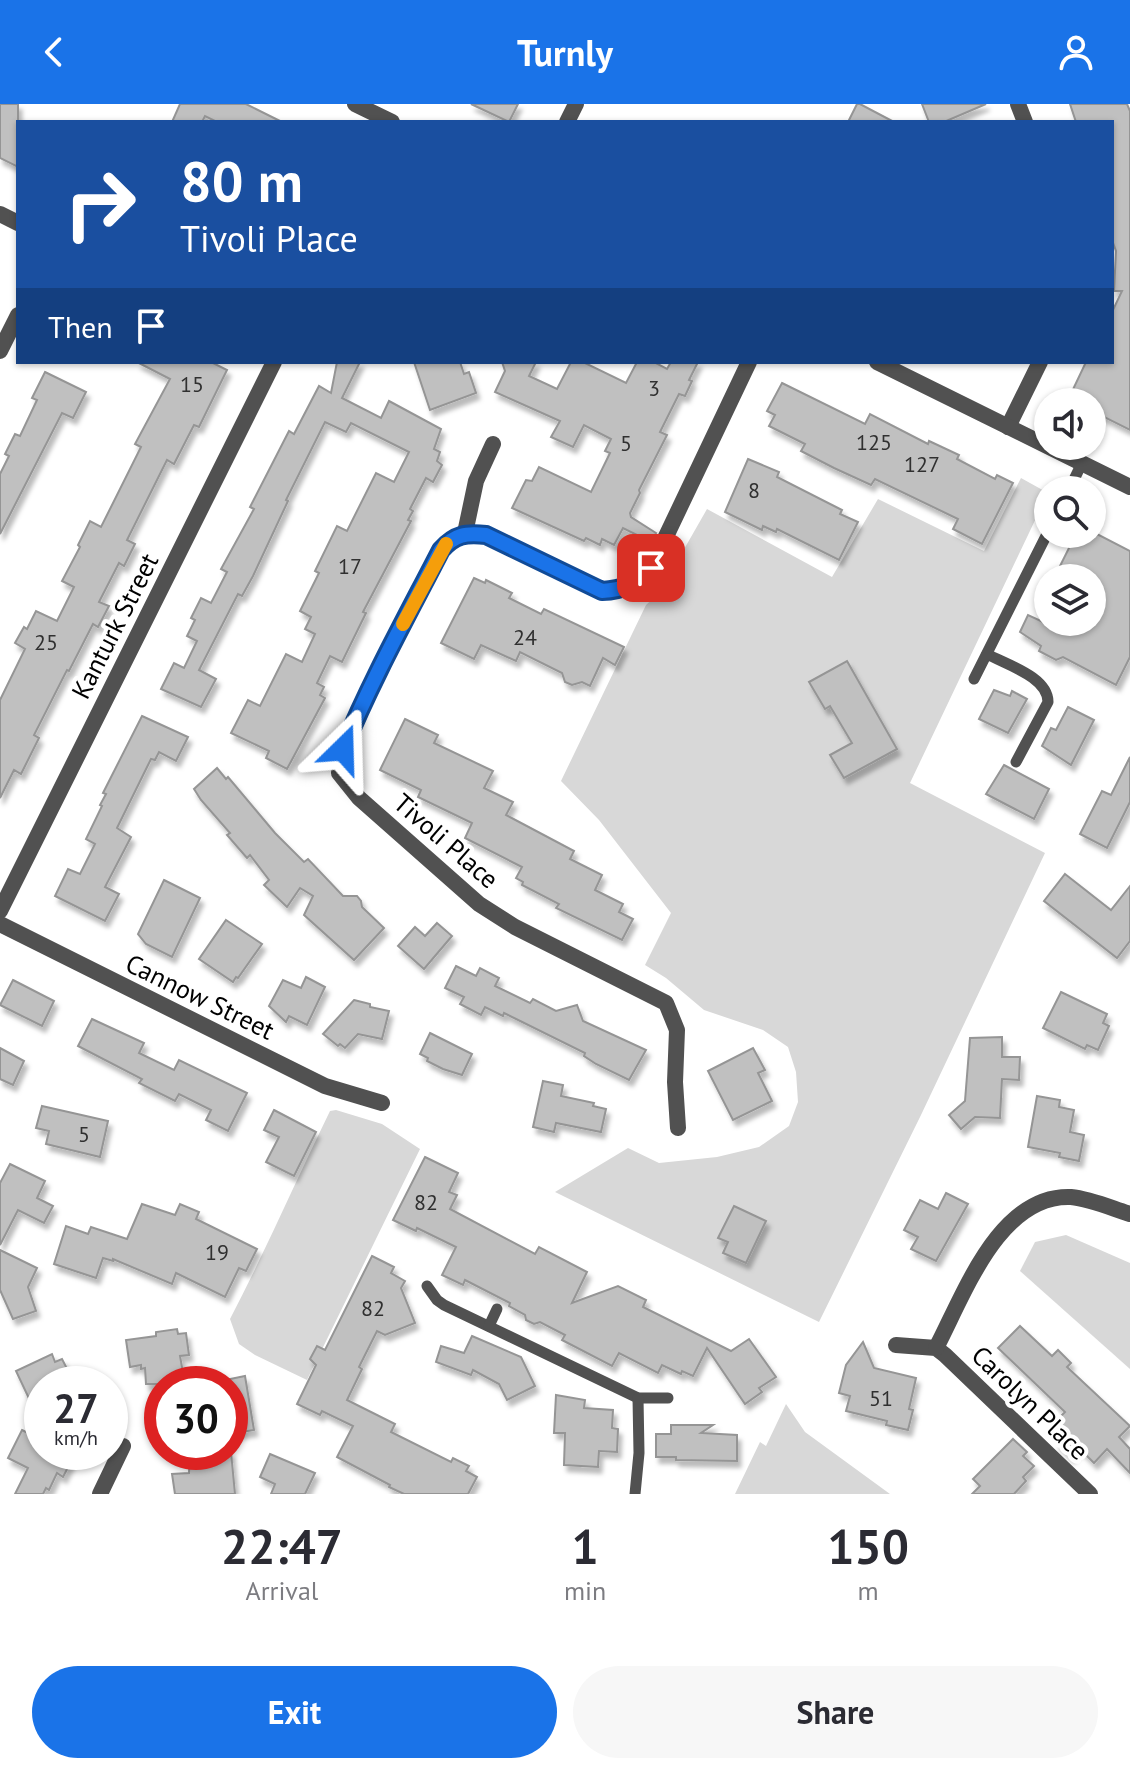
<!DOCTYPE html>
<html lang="en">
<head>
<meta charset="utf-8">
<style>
	body { margin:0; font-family:"PT Sans",sans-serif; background:#f7f7f7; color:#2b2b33; height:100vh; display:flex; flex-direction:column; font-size:30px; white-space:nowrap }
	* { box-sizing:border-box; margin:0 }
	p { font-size:26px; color:#7c7c81 }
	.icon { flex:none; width:44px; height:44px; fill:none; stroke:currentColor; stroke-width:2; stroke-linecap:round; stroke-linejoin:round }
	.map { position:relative; height:1390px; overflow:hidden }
	.sheet { display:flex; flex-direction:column; background:#fff; flex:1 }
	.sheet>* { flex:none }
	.banner { position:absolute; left:16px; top:16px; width:1098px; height:244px; border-radius:0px; box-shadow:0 2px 6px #0004; background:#1a4fa0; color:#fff; overflow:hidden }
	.tools { position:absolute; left:1034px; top:284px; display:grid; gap:16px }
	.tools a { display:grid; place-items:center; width:72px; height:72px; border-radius:50%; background:#fff; box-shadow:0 2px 6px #0004; font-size:40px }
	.speed { position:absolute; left:24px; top:1262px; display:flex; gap:16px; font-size:40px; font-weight:700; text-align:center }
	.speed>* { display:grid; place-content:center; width:104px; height:104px; border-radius:50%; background:#fff; box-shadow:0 2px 6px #0004; line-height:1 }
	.speed small { font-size:20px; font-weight:400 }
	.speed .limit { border:12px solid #d22; background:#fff; color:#111 }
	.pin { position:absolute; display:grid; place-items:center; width:68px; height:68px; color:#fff; margin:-34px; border-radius:16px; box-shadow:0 4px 12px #0006 }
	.me { position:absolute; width:88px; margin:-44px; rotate:22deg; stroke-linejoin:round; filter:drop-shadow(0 0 6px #0008) }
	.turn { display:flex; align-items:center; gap:28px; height:168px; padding:0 32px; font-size:36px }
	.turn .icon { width:104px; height:104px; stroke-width:2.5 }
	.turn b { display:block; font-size:56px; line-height:68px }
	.then { display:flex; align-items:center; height:76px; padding:0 32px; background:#0003; gap:16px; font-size:30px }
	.eta { display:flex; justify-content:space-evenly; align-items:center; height:136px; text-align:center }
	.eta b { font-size:48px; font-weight:700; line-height:56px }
	.action { display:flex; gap:16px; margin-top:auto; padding:16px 32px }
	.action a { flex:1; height:92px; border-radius:48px; background:#1a73e8; color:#fff; font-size:32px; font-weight:700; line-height:92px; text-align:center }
	.action a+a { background:#f7f7f7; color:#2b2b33 }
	header { display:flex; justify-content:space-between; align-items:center; height:104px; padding:0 32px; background:#1a73e8; color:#fff; font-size:36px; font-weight:700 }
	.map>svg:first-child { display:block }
	.green { fill:#d8d8d8 }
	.building { fill:#c0c0c0; stroke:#959595; stroke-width:2; filter:url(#shadow) }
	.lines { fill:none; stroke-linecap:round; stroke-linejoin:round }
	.service { stroke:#515151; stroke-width:11 }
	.minor { stroke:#515151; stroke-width:16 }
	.tertiary { stroke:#515151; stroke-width:16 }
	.route-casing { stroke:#114b97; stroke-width:20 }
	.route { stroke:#1a73e8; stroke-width:14 }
	.slow { stroke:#f59e0b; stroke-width:14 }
	.labels { text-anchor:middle; stroke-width:8; stroke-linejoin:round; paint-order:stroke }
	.number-label { font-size:22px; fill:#303030 }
	.street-label { font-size:26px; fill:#000; stroke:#fff }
</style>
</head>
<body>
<header><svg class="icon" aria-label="back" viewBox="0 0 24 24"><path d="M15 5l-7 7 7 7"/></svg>Turnly<svg class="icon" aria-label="person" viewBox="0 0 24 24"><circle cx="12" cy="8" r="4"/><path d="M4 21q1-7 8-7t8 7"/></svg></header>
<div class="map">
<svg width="1130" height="1390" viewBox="0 0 1130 1390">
	<defs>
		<filter id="shadow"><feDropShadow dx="3.5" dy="6" stdDeviation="2" flood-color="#0004"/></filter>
	</defs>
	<rect width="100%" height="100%" fill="#fff"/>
	<g class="green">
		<path d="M1021,374L1048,389L910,679L1045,749L921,1011L819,1218L555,1088L628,1044L659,1059L717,1053L759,1043L789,1022L798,998L796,968L788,943L763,926L704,906L666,874L645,861L671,809L599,716L561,677L646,501L659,489L707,405L832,473L878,395L984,447Z"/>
		<path d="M336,1006L382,1020L420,1045L307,1276L255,1251L239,1240L230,1215C266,1146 296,1076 330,1007Z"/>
		<path d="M1066,1131L1130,1159V1265L1020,1167L1035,1138Z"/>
		<path d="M786,1300L805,1328L890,1390H735L760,1338L766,1342Z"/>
	</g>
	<g class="building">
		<path d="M0,0H18V63L0,54Z"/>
		<path d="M180,0H246L282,18H217L205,12L202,18H172Z"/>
		<path d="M471,0H518L509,18Z"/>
		<path d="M857,0H860L894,18H848Z"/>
		<path d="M922,0H986L944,18H929Z"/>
		<path d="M1070,0H1127L1130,7V326L1092,307V298H1067L1086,258H1112V208L1122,187H1114L1116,147L1112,136V18H1076Z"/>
		<path d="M137,258H211L227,266L199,323L194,321L174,360L167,356L127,436L135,440L124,462L119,459L99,498L109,502L98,523L93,520L69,567L67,566L34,631L39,634L21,670L14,666L0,694V596L25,545L15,539L24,523L27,525L36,507L57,517L74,483L62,477L80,443L78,441L90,417L101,423L141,343L135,340L170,275Z"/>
		<path d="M337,258H360L342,294L381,314L389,297L441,325L434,345L440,348L437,357L442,361L433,378L426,374L410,405L413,407L408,416L411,417L363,508L366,509L342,558L330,552L317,579L324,583L320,591L325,594L287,665L266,654L269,647L231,629L248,596L260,602L286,550L302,558L315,530L305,525L311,513L300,507L319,469L315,467L337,422L347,427L376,369L394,378L409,348L351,319L346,328L325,318L286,396L288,397L253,472L242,492L238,490L199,566L216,575L201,603L161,585L174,559L184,564L197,537L187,532L195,516L191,514L201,494L211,499L227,468L221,465L254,405L250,403L289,327L294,330L319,282L331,289Z"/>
		<path d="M414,258H460L464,270L469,268L476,289L430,306Z"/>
		<path d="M502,258H536L529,272L557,285L571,258H583L626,279L637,258H654L667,265L671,258H698L689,276L692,277L685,292L679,290L660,328L667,331L639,386L640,389L630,409L631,413L656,429L651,438L623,424L614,441L602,435L600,441L586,434L584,437L512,404L526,376L532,377L539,363L591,388L610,349L605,347L611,335L584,321L573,343L551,333L560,317L495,288L505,267Z"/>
		<path d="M45,268L86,288L73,314L62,309L0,430V370L9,352L5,350L15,330L20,332L37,296L32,294Z"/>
		<path d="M782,279L865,320L870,310L928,340L929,337L959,351L957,355L995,375L997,371L1013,379L982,440L953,425L958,415L875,375L871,381L834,364L801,347L805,340L769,322L775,311L767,307Z"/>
		<path d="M748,355L779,368L777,373L842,406L840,410L858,418L839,456L777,425L776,428L763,422L762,426L725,408Z"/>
		<path d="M1076,430H1097L1130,447V553L1116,581L1063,553L1056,556L1039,547L1041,542L1020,528L1028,511L1043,518H1092V474H1054Z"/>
		<path d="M474,474L485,479L486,476L512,489L509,494L541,510L544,505L624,543L615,561L603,554L590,582L582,578L572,581L565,578L562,569L520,548L516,557L481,541L474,555L441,539Z"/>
		<path d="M847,557L897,645L844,674L830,651L852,639L830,602L825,605L809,578Z"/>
		<path d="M994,586L1010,592L1012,587L1027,595L1008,629L979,615Z"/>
		<path d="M1068,603L1094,616L1071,661L1042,642L1051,624L1056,626Z"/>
		<path d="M142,612L188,633L176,657L159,648L155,656L151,655L117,724L131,733L105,783L119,790L105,817L55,792L68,765L80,770L95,740L86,735L102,702L100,701L106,690L103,689Z"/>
		<path d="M405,615L438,631L434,639L493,667L484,684L513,698L506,711L574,747L570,755L602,771L595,786L623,800L619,808L633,815L622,836L556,804L559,800L522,781L523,778L516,774L522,763L465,734L472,719L418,693L421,686L380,666Z"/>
		<path d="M1130,653V698L1107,744L1080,730L1102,687L1111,691Z"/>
		<path d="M1004,661L1049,685L1034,715L986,690Z"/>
		<path d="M217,664L226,675L228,673L275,729L304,758L308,755L343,792H357L361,797L362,803L384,824L354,856L304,811L313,792L300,784L287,803L264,781L269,776L250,751L247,754L227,731L230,729L201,696L194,685Z"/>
		<path d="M1065,770L1111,806L1130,782V837L1117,854L1044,797Z"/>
		<path d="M164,776L200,794L172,853L146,840L138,830Z"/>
		<path d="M226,816L262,840L238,874L236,873L233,878L199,855Z"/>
		<path d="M437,819L452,832L424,865L398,842L415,823L425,832Z"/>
		<path d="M456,862L476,872L480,864L499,874L495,882L530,899L533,895L556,907L577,901L583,917L646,946L629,976L596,960L584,952L585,949L504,909L503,912L485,903L481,911L460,900L464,893L445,884Z"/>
		<path d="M306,873L325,883L307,921L289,912L286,918L269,902L283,876L301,884Z"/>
		<path d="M13,876L54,897L42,922L0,901Z"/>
		<path d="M1061,888L1107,910L1103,919L1109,922L1098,946L1087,941L1085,945L1043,924Z"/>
		<path d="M354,896L370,900V903L389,907L382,935L358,930L345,944L340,940L338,942L323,930Z"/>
		<path d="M92,915L144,939L139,949L174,966L179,956L247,989L228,1027L206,1016L211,1006L179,990L175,997L139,979L142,975L78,942Z"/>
		<path d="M430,929L472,950L462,971L443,965L427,957L428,954L420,950Z"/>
		<path d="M1002,933V953H1020L1019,976L1002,975L1000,1014L975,1013L961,1025L949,1011L965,997L970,934Z"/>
		<path d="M0,944L24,957L13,981L0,975Z"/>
		<path d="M753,944L765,966L758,969L772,997L733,1016L708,967Z"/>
		<path d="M543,977L563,981L561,992L594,999L593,1002L606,1005L601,1028L556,1019L554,1028L533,1023Z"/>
		<path d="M1037,992L1060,996L1059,1003L1074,1006L1070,1028L1084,1031L1079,1057L1059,1053L1060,1049L1028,1043Z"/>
		<path d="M42,1002L108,1017L100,1053L46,1040L49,1027L36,1024Z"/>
		<path d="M274,1006L316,1028L294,1072L266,1058L279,1033L264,1026Z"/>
		<path d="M425,1053L458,1069L449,1088L457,1091L450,1105L535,1150L539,1143L587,1168L572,1199L618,1182L646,1196L643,1203L731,1247L749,1235L776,1273L759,1284L762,1288L745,1300L707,1244L693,1272L682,1267L681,1270L662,1261L658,1269L619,1249L612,1262L562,1236L565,1231L540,1218L534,1220L526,1216L525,1211L509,1202L510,1199L465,1176L463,1181L442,1171L456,1143L417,1124L416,1127L393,1116Z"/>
		<path d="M10,1060L45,1077L37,1094L53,1102L44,1119L18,1106L0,1141V1079Z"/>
		<path d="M946,1089L968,1100L936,1157L911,1145L918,1133L904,1126L920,1096L938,1105Z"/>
		<path d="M142,1100L175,1111L180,1100L199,1108L196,1115L257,1145L246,1167L239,1164L225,1193L176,1169L172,1180L113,1155V1157L103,1154L96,1174L54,1160L66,1122L88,1130L91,1123L127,1135Z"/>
		<path d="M734,1102L766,1117L746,1159L723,1149L728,1138L718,1134Z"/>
		<path d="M0,1146L37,1164L28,1183L36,1207L13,1215L0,1186Z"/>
		<path d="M372,1152L394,1163L391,1169L405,1177L401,1184L415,1219L385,1231L377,1227L359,1263L362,1265L347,1296L395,1320L391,1328L451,1358L453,1354L469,1362L466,1367L477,1373L468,1390H404L389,1383L390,1381L337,1353L353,1322L322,1307L320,1311L297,1300L316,1261L310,1255L317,1242L325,1246Z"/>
		<path d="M1020,1222L1052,1252L1058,1246L1071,1259L1067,1263L1130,1322L1119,1333L1130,1345V1369L1107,1345L1094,1359L1079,1344L1071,1353L1056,1339L1065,1331L1053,1320L1065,1308L998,1244Z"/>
		<path d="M177,1225L178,1230L186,1229L189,1251L180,1252L185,1280H146L145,1264L141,1265V1261L130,1263L126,1236L156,1232V1228Z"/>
		<path d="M472,1232L521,1253L535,1282L507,1296L499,1280L473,1266L471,1271L436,1258L441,1242L464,1249Z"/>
		<path d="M863,1238L874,1264L916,1274L909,1305L913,1306L908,1326L886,1321L887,1317L846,1307L850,1292L839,1289L846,1261Z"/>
		<path d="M52,1250L55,1258L62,1255L75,1280H42V1322L16,1267Z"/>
		<path d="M245,1272L254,1326L230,1330V1275Z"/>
		<path d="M556,1291L585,1296L584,1304L613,1306L612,1324L618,1325L617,1348L599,1347L598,1363L564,1361L565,1329H554Z"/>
		<path d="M671,1321H713L701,1329L737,1331V1357L676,1356V1353H656V1330H671Z"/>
		<path d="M22,1326L42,1336V1348H76L63,1373L57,1369L49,1386L46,1384L43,1390H15L28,1364L8,1354Z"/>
		<path d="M1013,1335L1027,1348L1023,1352L1034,1362L1023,1373L1026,1377L1014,1390H972L980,1382L973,1375Z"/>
		<path d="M190,1348H231L235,1390H175L172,1370L189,1369Z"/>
		<path d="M270,1350L315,1369L305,1390H271L275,1380L260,1373Z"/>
	</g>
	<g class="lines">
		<g class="service">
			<path d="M1069,386L1082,359"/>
			<path d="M987,550C1007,561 1048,573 1048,598L1016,658"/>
			<path d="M974,575L1048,428"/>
			<path d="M427,1182L437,1196L444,1201L638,1294H668"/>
			<path d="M489,1222L497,1205"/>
			<path d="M635,1390L639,1349L638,1294"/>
		</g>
		<g class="minor">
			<path d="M1018,0L1025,18"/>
			<path d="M0,110L18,119"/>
			<path d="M0,247L18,211"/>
			<path d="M1008,323L1040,258"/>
			<path d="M465,429L476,377L493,340"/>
			<path d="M0,807L274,258"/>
			<path d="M0,820L325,982L382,999"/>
			<path d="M678,1024L675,978L677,926L666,899L515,823L479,800L359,694L339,669L343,645L361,601L441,446C455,430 466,429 486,431L602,487C627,486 634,482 651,464L749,258"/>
			<path d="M896,1241L936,1244L945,1251L1090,1390"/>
			<path d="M936,1244C964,1191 999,1090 1071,1093C1091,1095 1111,1104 1130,1110"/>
			<path d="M100,1390L123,1342"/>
		</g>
		<g class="tertiary">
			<path d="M355,0L392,18"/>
			<path d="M567,18L576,0"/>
			<path d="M877,258L1130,383"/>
		</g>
	</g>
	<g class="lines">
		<defs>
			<path id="route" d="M343,645C371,577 407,512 441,446C455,430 466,429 486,431L602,487C624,486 635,480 651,464"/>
		</defs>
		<use href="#route" class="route-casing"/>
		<use href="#route" class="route"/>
		<path class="slow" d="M403,520L446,440"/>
	</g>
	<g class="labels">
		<g class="number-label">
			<text x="192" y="288">15</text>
			<text x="654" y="292">3</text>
			<text x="874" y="346">125</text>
			<text x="626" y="347">5</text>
			<text x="922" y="368">127</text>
			<text x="754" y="394">8</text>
			<text x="350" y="470">17</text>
			<text x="525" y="541">24</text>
			<text x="46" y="546">25</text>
			<text x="84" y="1038">5</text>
			<text x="426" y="1106">82</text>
			<text x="217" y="1156">19</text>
			<text x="373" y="1212">82</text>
			<text x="881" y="1302">51</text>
		</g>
		<g class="street-label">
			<text transform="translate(115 522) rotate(-63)" y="9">Kanturk Street</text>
			<text transform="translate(446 737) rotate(41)" y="9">Tivoli Place</text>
			<text transform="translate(200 893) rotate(26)" y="9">Cannow Street</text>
			<text transform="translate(1030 1299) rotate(44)" y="9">Carolyn Place</text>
		</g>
	</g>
</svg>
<div class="tools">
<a><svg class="icon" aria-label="sound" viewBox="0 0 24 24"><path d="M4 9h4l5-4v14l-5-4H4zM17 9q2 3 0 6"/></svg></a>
<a><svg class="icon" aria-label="search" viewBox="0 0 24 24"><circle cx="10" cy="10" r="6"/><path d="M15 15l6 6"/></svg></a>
<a><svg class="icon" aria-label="layers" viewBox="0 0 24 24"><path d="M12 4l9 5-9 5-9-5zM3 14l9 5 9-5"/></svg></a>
</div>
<div class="speed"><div>27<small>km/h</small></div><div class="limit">30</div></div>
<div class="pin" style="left:651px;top:464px;background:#d93025"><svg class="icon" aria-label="arrive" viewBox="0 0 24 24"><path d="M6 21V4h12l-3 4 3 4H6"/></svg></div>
<svg class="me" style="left:343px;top:645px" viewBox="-20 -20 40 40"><path d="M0-17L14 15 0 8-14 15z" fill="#1a73e8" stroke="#fff" stroke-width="4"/></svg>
<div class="banner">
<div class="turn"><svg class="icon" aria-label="right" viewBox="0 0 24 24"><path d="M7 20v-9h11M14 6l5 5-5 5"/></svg><div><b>80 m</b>Tivoli Place</div></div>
<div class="then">Then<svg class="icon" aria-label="arrive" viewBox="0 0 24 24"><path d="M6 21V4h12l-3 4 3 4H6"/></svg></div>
</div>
</div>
<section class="sheet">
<div class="eta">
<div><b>22:47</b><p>Arrival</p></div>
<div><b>1</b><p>min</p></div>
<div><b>150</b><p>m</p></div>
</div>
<div class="action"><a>Exit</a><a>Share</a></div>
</section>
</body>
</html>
